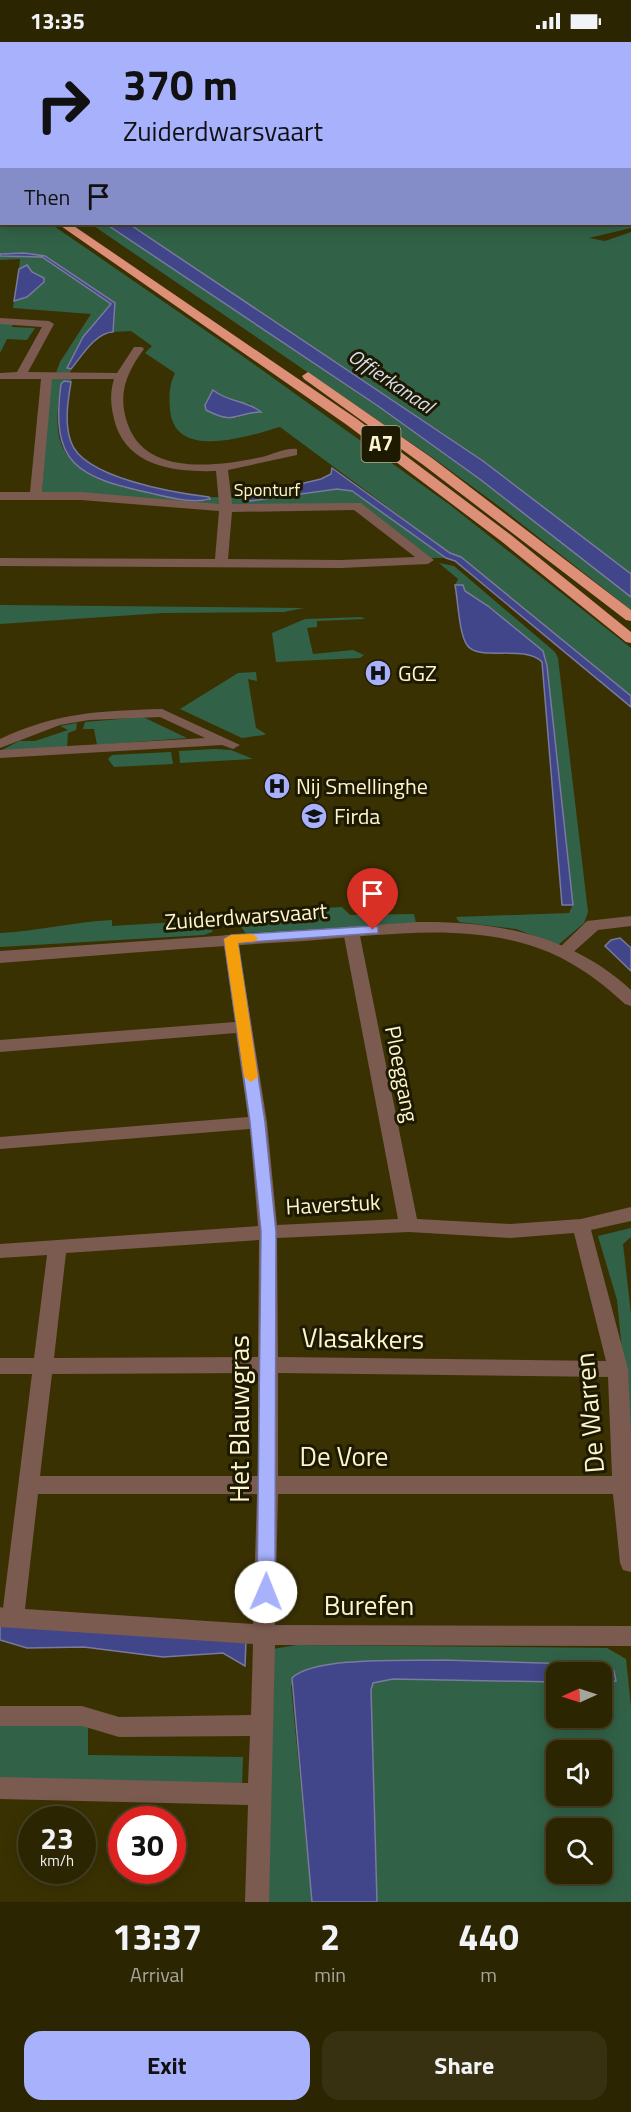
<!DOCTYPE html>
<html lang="en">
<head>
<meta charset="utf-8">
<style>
	body { margin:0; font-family:"Titillium Web",sans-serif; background:#383111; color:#f1f3f6; height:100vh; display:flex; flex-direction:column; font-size:22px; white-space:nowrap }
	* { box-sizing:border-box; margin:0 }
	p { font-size:20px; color:#a6a599 }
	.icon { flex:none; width:33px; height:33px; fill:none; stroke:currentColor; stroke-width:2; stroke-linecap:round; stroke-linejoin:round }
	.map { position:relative; height:1860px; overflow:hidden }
	.details { display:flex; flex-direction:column; background:#2c2502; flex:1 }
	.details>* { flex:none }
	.guide { position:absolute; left:0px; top:0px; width:632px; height:183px; box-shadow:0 3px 15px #0003,0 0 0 2px #484224; background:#a7b1fc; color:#111; overflow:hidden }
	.needle { width:39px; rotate:267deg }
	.controls { position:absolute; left:546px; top:1620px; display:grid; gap:12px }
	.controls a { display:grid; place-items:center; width:66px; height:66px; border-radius:12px; background:#2c2502; box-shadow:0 3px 15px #0003,0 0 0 2px #484224; font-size:30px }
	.speed { position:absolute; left:18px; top:1764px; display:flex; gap:12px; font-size:30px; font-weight:700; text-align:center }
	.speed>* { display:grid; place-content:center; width:78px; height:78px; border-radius:50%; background:#2c2502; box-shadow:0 3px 15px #0003,0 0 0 2px #484224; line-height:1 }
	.speed small { font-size:15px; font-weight:400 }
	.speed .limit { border:9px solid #d22; background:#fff; color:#111 }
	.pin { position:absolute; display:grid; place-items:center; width:51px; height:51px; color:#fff; margin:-62px -26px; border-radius:50% 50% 50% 0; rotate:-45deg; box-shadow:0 0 6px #0007 }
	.pin .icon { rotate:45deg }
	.me { position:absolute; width:66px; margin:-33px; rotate:1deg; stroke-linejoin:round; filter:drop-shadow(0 0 4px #0008) }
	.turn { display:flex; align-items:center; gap:21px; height:126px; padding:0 24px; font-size:27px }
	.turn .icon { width:78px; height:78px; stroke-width:2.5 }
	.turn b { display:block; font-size:42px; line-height:51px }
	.then { display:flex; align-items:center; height:57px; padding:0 24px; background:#0003; gap:12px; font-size:22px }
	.eta { display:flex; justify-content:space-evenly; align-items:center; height:102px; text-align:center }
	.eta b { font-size:36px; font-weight:700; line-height:42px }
	.button { display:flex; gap:12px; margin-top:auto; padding:12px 24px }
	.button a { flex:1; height:69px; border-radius:18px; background:#a7b1fc; color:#111; font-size:24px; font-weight:700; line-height:69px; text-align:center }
	.button a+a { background:#383111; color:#f1f3f6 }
	.status { display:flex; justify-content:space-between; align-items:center; height:42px; padding:0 30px; background:#2c2502; direction:ltr }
	.status svg { height:16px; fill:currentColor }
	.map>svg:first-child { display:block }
	.green { fill:#316247; fill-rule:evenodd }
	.water { fill:#414589; stroke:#797a9d; stroke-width:1.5 }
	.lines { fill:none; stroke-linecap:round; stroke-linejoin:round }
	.minor { fill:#7b5a50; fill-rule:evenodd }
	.tertiary { fill:#7b5a50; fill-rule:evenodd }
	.motorway { fill:#de8f77; fill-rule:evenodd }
	.route { fill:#a7b1fc; stroke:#6d73a4; stroke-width:1.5 }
	.slow { fill:#f59e0b }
	.labels { text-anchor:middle; stroke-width:6; stroke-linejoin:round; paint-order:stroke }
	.far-street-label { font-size:18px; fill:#fdf5cd; stroke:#1e1901 }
	.far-water-label { font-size:20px; font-style:italic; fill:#d9ddf1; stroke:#1e1901 }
	.shield { fill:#1e1901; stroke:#bab390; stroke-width:1.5 }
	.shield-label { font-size:21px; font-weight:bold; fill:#fdf5cd }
	.poi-label { font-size:22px; fill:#fdf5cd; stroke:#1e1901; text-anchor:start }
	.street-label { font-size:22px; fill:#fdf5cd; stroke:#1e1901 }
	.near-street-label { font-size:27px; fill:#fdf5cd; stroke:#1e1901 }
</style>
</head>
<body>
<div class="status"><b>13:35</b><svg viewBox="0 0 49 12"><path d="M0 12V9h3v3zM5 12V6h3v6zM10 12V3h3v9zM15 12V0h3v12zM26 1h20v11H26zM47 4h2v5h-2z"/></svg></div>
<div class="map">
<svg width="631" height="1860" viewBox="0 0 631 1860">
	<rect width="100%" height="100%" fill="#3a3103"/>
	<g class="green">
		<path d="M631,104V186L589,196L605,199L631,190V532L483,419L129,182H630Z"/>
		<path d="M0,147L2,182H51L241,313L450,463L631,606V654L462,515L450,511L280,385C248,394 174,420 170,367C169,352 169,344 175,331L145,311L152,304L131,289L113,290L114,264L111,262L83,295L67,325L71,327L70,332L56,331L60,320L91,272L13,266L14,259L27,255L44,239V236L32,230L26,223L19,227L20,217L0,218ZM213,349L226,358L251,362L237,376L217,373L205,363Z"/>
		<path d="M91,182H106L378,364L481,438L631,555V568L500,465L436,418Z"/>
		<path d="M0,281H13L12,285L35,286L27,298L7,297L0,311Z"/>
		<path d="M72,335L71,340L61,342C58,362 54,387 63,406C82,446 167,456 207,459L209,455L241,456L243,458L337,447L351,449L446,516H431L362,462L234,465L45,452L42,450L50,337Z"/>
		<path d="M439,521L454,524L555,610L558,616L588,870L584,881L558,903L516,887L459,880L456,875L569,871L573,862L547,624L543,609L488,564L465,549L463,543H455L458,537Z"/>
		<path d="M0,563L304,566L284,570L163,571L0,582Z"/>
		<path d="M361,575L365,577L317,579V585L307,586L313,612L353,608L364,613L360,616L276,620L272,591L305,577Z"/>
		<path d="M256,630L257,639L248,637L256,686L266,692L264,693L242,696L180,667L238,631Z"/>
		<path d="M143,675L187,696L97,703L94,687H83L85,680Z"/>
		<path d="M77,681L76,688L68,691L67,705L0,709L19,699H35L68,688L60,684Z"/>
		<path d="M215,707L231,708L253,717L180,721L179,709Z"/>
		<path d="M171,710L173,722L114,725L108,717L112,713Z"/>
		<path d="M342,865L350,873L414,872L416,881L246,891C237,882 238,875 249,870Z"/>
		<path d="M208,872L215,873L218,878L212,890L204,893L0,905V891C38,889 74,880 112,878V884L193,879L198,873Z"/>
		<path d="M631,1186V1195L623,1202L631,1272V1399L617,1258L598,1194Z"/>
		<path d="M297,1603L607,1606L626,1617L631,1665V1860H377L371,1648L373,1641L393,1637L556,1640V1676H602V1641L608,1642V1623L443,1618L332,1622L291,1644L312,1860H262L273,1607ZM556,1708H602V1754H556ZM556,1786H602V1832H556Z"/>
		<path d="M0,1681L88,1682V1713L243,1715L242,1744L0,1739Z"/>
	</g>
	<g class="water">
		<path d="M106,182H129L483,419L631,532V555L481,438L378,364Z"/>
		<path d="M24,211L45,214L115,261L113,290C96,290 81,315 71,327L67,326L83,295L111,262L42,215L0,214V212Z"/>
		<path d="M27,223L32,230L44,236V240L27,255L14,259L19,227Z"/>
		<path d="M64,339L71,340C68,358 64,382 71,400C83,436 176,451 209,455L210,457C192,462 168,455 150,451C77,435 50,422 61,342Z"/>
		<path d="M213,348C229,361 247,358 261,370C234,370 237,384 206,368L205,363Z"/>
		<path d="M332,426L450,511L461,515L631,654V665L455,519L446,516L352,449L337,447L250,459L241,456L321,437L331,432Z"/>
		<path d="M455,543H463L465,549L488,564L543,609L547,624L573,863H562L542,620C524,602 478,620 467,603C459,592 458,558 455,543Z"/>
		<path d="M620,896L631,906V929L605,904L611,898Z"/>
		<path d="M0,1582L246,1599L245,1624L223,1611L163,1615L84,1605L27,1606L0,1598Z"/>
		<path d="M443,1618L609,1623L614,1629L616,1639L602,1641V1630H556V1640L393,1637L373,1641L371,1648L377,1860H312L292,1636C314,1614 410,1619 443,1618Z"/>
	</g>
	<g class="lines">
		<g class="minor">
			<path d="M24,0H34L35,2H25Z"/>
			<path d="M392,0H402L403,2H393Z"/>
			<path d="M409,0H424L407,2Z"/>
			<path d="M0,276L49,279L54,282L28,330L117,331L134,305H142L144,307C126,331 117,353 128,383C147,435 219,424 262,415C273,412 287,405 297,407V413L228,428L232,462L361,461L434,518L428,522L341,526L0,524V516L215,517L219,469L81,458H0V450H30L41,337H0V331L17,330L42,285L0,282ZM52,337H114C109,354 111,367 116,384C131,426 177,430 216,429L219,462L81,450H42ZM354,468L415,515L341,518L228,517L232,470Z"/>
			<path d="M162,667L240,703L233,707L222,703L0,716V708L205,696L160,675L89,678L60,683L0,706V697C57,670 100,669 162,667Z"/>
			<path d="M631,874V884L598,888L569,914H557L555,910L587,879Z"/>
			<path d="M351,884L359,889L417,1177L510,1182L581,1177L631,1165V1179L591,1188L628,1327L631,1392V1530L623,1528L620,1521L613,1452H278L275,1583L631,1584V1604L275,1603L269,1860H245L248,1763L0,1757V1735L248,1741L250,1694L119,1695L82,1684H0V1664H82L119,1675L251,1673L253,1602L0,1585V1565L3,1566L32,1332H0V1316H34L47,1213L0,1216V1202L258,1184L250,1087L0,1107V1095L248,1075L236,991L0,1010V998L235,980L223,897L225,893H237L267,1080L277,1183L398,1177L343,889ZM409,1190L510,1196L574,1191L606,1319L278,1315L277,1196ZM259,1198L258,1315L54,1316L66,1211ZM258,1331V1434H40L52,1332ZM278,1331L608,1335L612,1434H278ZM38,1452H257L253,1582L25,1567Z"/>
		</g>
		<path class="tertiary" d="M418,880C497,879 571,893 631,948V964L625,962C597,936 566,914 529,903C457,881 378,894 304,899C202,905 101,913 0,921V909Z"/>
		<g class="motorway">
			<rect x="0" y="134" width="2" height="7"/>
			<path d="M58,182H71L357,377L511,493L631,590V601L626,600L501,499L347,383Z"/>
			<path d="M308,330L432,416L631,568V579L626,578L422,422L304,337L302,334Z"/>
		</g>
	</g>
	<path class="route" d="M373,884L378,885V891L238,901L265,1080L276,1190L275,1550L272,1556L266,1558L260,1556L257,1550L261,1190L250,1080L224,897L231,893Z"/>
	<path class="slow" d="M252,892L258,896L256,899L238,901L258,1035L251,1040L244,1035L224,897L231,893Z"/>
	<defs>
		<symbol id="hospital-disc" viewBox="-11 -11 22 22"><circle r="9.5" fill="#a7b1fc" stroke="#1e1901"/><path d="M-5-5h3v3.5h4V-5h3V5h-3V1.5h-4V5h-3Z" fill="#111"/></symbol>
		<symbol id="university-disc" viewBox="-11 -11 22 22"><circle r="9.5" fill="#a7b1fc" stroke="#1e1901"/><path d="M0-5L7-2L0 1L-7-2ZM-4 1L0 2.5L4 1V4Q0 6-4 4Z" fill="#111"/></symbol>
	</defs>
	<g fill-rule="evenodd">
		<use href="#hospital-disc" x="363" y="616" width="30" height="30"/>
		<use href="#hospital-disc" x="262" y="729" width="30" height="30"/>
		<use href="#university-disc" x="299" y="759" width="30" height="30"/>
	</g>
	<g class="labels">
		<g class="far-street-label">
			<text x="267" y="454">Sponturf</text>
		</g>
		<g class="far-water-label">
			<text transform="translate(391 339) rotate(34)" y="7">Offierkanaal</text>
		</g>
		<rect class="shield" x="361.5" y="384" width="39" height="36" rx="4.5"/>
		<g class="shield-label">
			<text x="381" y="409">A7</text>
		</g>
		<g class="poi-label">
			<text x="398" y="639">GGZ</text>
			<text x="296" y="752">Nij Smellinghe</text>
			<text x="334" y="782">Firda</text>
		</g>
		<g class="street-label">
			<text transform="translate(246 874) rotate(-4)" y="8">Zuiderdwarsvaart</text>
			<text transform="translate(402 1032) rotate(79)" y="8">Ploeggang</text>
			<text transform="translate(333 1162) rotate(-3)" y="8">Haverstuk</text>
		</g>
		<g class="near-street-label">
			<text transform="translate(363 1297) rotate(1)" y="9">Vlasakkers</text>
			<text transform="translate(590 1371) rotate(-95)" y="9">De Warren</text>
			<text transform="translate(240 1377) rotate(-90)" y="9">Het Blauwgras</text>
			<text x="344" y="1424">De Vore</text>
			<text x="369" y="1573">Burefen</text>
		</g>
	</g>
</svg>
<div class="controls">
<a><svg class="needle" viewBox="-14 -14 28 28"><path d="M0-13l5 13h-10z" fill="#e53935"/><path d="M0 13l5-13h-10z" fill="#a6a599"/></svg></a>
<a><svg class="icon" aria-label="sound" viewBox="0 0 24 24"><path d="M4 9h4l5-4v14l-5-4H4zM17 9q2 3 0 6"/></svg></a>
<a><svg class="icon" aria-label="search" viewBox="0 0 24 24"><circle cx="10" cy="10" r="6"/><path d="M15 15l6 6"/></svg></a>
</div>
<div class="speed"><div>23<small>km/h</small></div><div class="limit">30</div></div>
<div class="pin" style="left:373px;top:888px;background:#d93025"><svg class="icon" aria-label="arrive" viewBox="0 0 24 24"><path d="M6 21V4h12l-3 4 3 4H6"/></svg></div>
<svg class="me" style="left:266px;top:1550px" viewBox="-20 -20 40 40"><circle r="19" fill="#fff"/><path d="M0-13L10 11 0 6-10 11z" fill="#a7b1fc"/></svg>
<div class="guide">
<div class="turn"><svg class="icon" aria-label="right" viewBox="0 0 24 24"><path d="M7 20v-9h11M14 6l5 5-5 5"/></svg><div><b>370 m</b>Zuiderdwarsvaart</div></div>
<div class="then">Then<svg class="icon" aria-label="arrive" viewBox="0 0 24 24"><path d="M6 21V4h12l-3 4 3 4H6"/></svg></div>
</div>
</div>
<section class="details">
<div class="eta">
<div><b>13:37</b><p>Arrival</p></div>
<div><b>2</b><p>min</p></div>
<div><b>440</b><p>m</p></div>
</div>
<div class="button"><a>Exit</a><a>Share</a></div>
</section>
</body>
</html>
